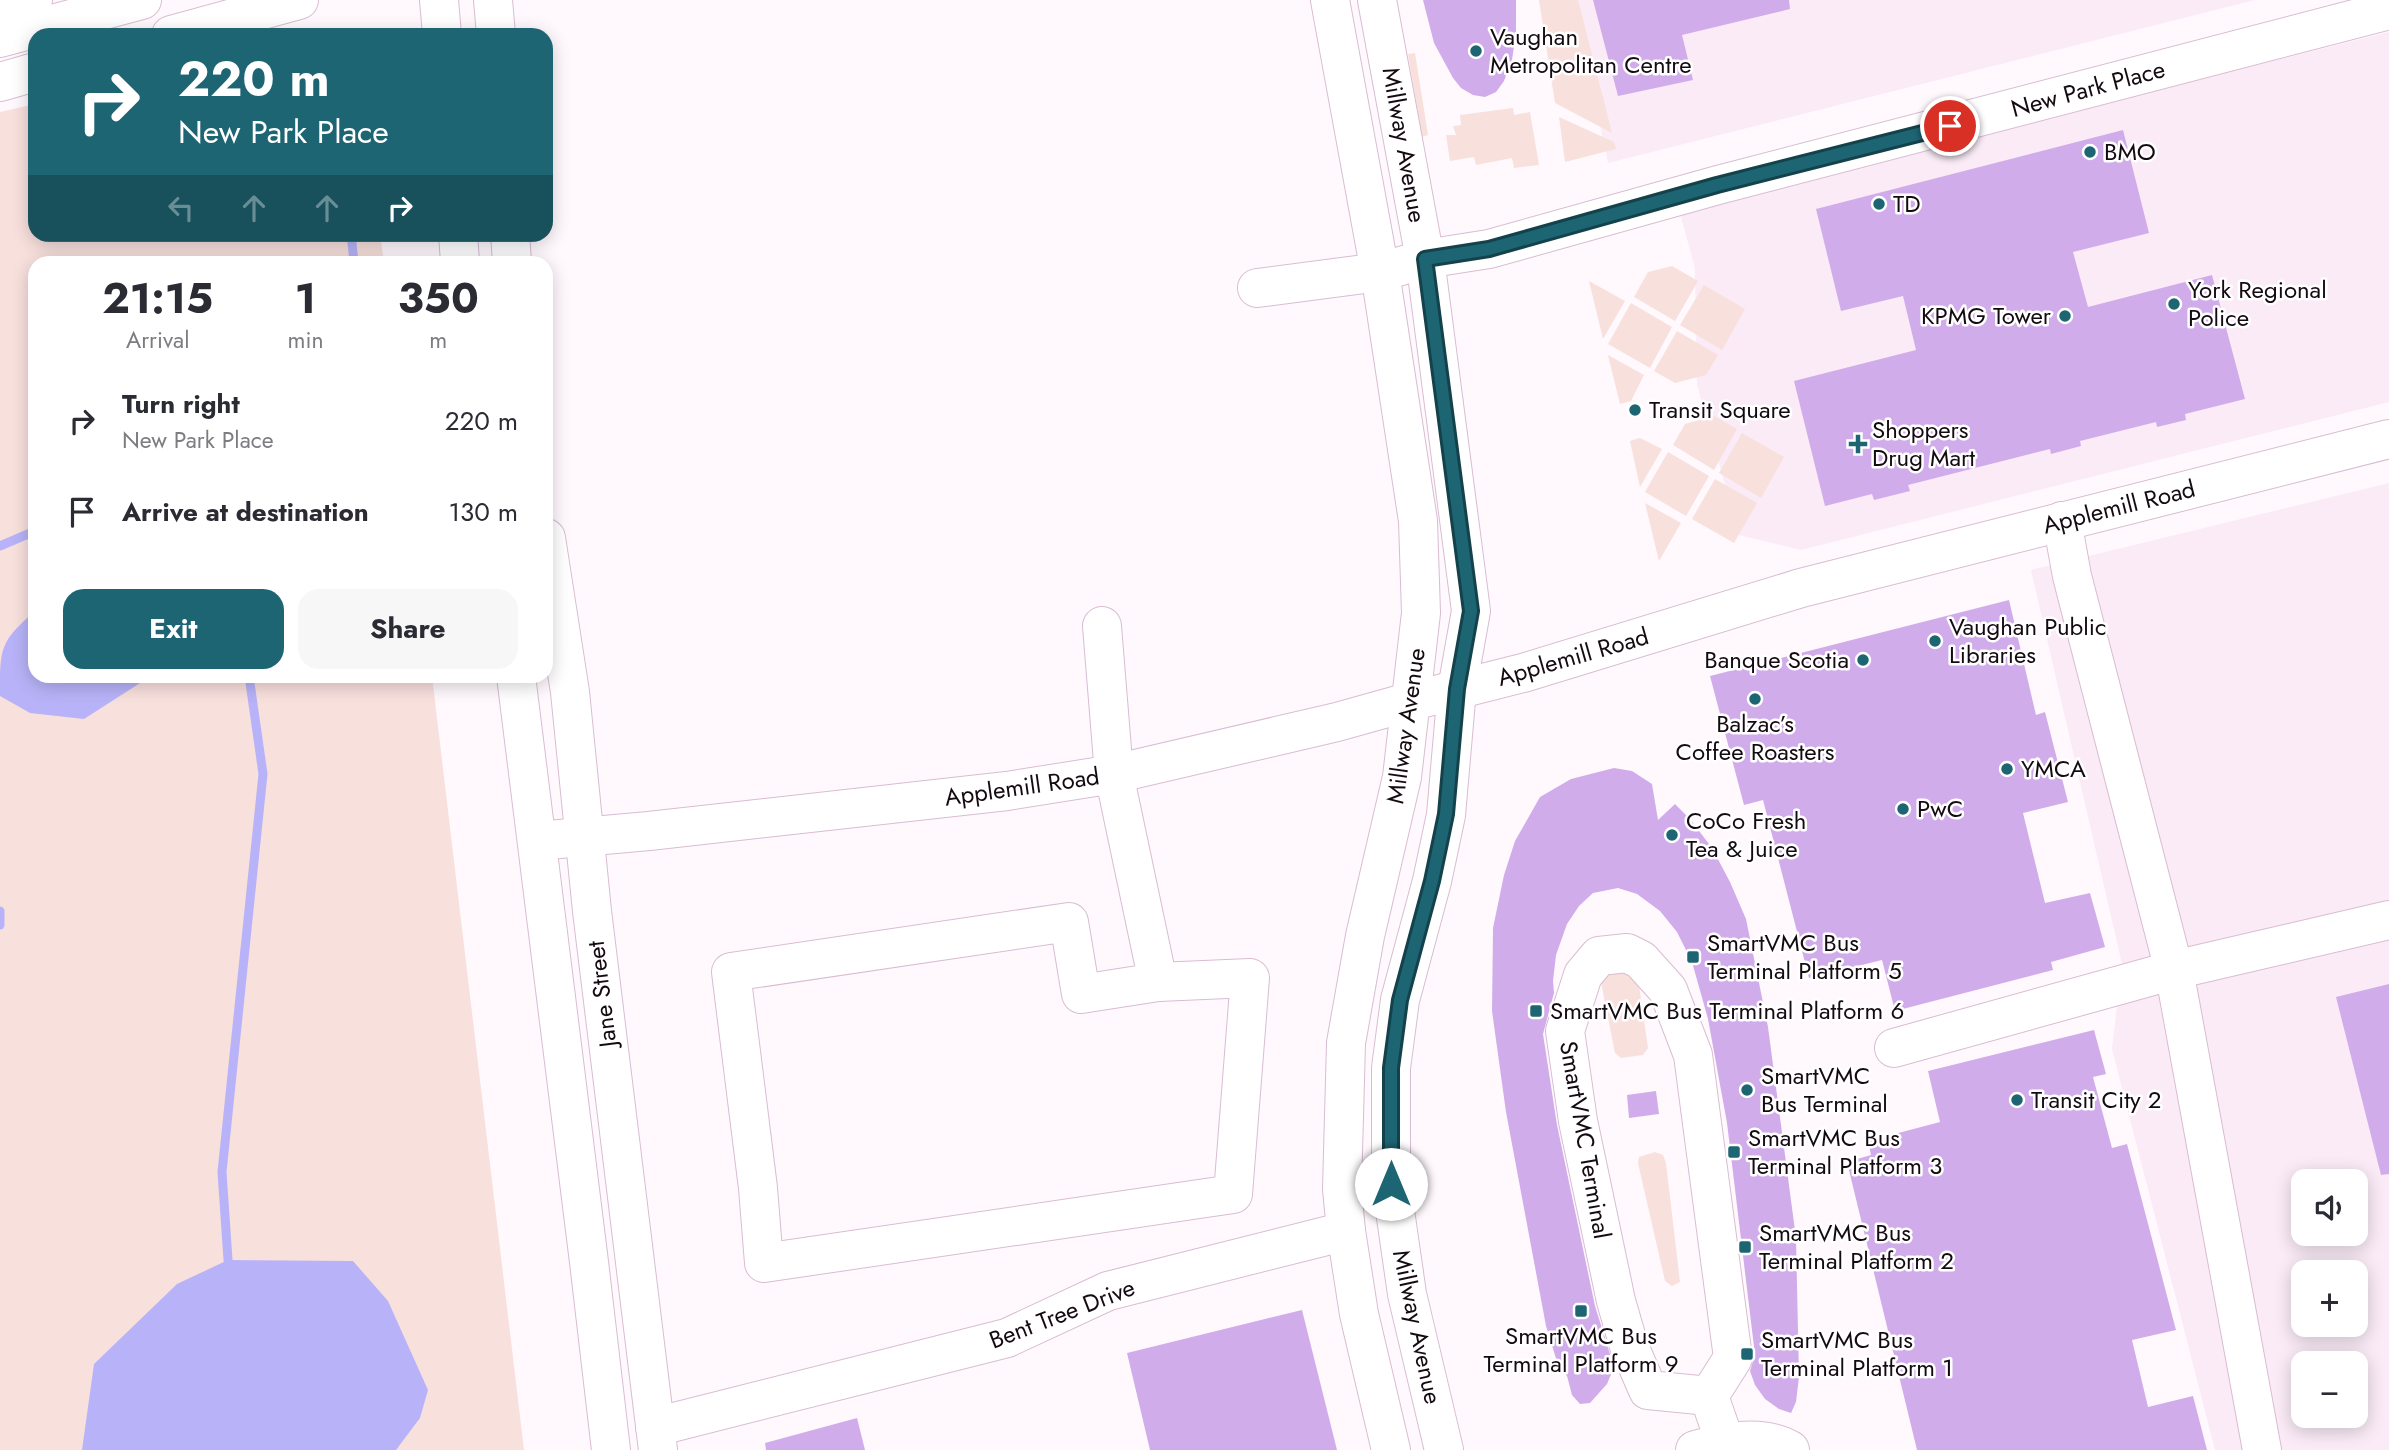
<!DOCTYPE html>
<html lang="en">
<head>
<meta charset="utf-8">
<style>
	body { margin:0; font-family:Jost,sans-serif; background:#f7f7f7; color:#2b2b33; height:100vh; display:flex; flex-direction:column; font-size:26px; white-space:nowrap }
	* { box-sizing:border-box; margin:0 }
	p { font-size:23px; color:#7c7c81 }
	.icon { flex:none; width:38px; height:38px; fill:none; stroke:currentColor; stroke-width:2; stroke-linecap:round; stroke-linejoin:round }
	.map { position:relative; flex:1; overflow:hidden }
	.sheet { position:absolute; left:28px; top:256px; width:525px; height:427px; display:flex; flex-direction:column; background:#fff; border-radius:21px; box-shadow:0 4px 18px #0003 }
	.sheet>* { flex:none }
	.top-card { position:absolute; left:28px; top:28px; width:525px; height:214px; border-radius:21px; box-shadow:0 4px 18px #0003; background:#1e6574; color:#fff; overflow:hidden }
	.buttons { position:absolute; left:2291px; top:1169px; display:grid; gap:14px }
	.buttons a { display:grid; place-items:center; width:77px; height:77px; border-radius:14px; background:#fff; box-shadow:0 4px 18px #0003; font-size:35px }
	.pin { position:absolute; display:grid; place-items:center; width:60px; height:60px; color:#fff; margin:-30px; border:4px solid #fff; border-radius:50%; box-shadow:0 2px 7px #0007 }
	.me { position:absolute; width:77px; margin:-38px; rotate:0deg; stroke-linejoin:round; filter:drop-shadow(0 0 5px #0008) }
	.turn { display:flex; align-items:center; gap:24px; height:147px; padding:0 35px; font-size:32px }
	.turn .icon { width:91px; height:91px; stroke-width:2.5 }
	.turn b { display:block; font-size:49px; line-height:60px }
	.lanes { display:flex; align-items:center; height:66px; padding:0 35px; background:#0003; justify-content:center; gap:35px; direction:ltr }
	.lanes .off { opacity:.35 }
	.eta { display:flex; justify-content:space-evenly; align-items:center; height:119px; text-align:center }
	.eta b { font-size:42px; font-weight:700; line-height:49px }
	.primary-button { display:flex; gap:14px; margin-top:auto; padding:14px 35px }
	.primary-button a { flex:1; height:80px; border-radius:21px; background:#1e6574; color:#fff; font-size:28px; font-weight:700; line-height:80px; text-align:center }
	.primary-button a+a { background:#f7f7f7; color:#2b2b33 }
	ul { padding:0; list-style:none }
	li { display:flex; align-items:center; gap:21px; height:91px; padding:0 35px }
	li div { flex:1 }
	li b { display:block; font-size:26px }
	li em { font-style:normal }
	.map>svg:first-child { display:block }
	.built { fill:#faebf6; fill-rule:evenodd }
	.green { fill:#f8e0dd }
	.water { fill:#b8b3f8 }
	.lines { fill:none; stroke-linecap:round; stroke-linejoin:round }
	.stream { stroke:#b8b3f8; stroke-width:9 }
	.building { fill:#d1aceb }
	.minor-casing { stroke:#d9bcd2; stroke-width:40 }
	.major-casing { stroke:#d9bcd2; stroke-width:40 }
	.minor { stroke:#fff; stroke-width:38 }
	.major { stroke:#fff; stroke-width:38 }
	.route-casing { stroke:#14424b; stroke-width:18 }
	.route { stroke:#1e6574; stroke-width:12 }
	.poi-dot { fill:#1e6574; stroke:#fff; stroke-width:2.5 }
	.labels { text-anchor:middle; stroke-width:5; stroke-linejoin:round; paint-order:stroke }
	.poi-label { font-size:24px; fill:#140a11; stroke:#fff; text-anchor:start }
	.street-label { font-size:24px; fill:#140a11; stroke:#fff }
</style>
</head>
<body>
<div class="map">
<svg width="2389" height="1450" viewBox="0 0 2389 1450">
	<rect width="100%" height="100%" fill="#fff9fd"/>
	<g class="built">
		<path d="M1574,0H2255L1608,163Z"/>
		<path d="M2389,32V402L1801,550L1739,535L1697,385L1695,269L1679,209Z"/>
		<path d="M2389,483V1450H2215L2112,1049L2122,964L2031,570ZM2303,1181H2356V1234H2303ZM2303,1272H2356V1325H2303ZM2303,1363H2356V1416H2303Z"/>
	</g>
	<g class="green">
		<path d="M1539,0H1578L1612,133L1555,103Z"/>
		<path d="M1415,53L1428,135L1422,137L1408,54Z"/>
		<path d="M35,104V234L380,235L384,262H35V676H432L524,1450H0V112Z"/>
		<path d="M1513,108L1514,115L1530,112L1539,165L1514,168L1512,158L1476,165L1474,157L1450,161L1446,135H1456L1453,126L1461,125L1460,115Z"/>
		<path d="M1559,117L1614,142L1616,149L1565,162Z"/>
		<path d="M1672,266L1698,281L1675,321L1634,297L1648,272Z"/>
		<path d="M1589,281L1625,301L1603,339Z"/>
		<path d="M1704,285L1745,309L1722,350L1680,325Z"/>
		<path d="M1631,303L1672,327L1650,368L1608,344Z"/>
		<path d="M1677,331L1718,355L1706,375L1675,383L1654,371Z"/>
		<path d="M1608,355L1644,375L1631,401L1620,404Z"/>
		<path d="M1714,416L1737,429L1714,470L1673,445L1685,424Z"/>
		<path d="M1742,433L1784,457L1761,498L1719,473Z"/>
		<path d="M1640,438L1662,449L1640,487L1630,441Z"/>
		<path d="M1668,452L1709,476L1686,516L1645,492Z"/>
		<path d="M1715,479L1757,503L1734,543L1692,519Z"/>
		<path d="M1645,503L1681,523L1659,561Z"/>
		<path d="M1636,964L1648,1048L1643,1055L1621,1058L1615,1053L1598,967Z"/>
		<path d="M1655,1152L1663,1155L1666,1163L1680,1282L1672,1286L1665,1281L1638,1163L1639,1157Z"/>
	</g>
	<g class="water">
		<path d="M35,611V676H151L84,719L30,713L0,696C0,647 0,642 35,611Z"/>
		<path d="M228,1260L353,1261L388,1301L428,1390L420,1418L396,1450H82L94,1364L177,1284Z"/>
	</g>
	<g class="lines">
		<g class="stream">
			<path d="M351,234L354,262"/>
			<path d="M0,546L35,531"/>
			<path d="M0,911V925"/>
			<path d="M228,1260L222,1172L263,774L249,676"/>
		</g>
	</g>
	<g class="building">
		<path d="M1423,0H1516V33L1512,60L1504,81L1496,92L1485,97L1473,95L1461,88L1453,78L1434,43Z"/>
		<path d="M1593,0H1789L1790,9L1682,35L1693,80L1618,96Z"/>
		<path d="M2123,130L2149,233L2073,252L2088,307L2212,275L2245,399L2185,414L2186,420L2157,427L2156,422L2080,441L2081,446L2051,454L2050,449L1908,485L1910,491L1874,500L1872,494L1825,506L1794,381L1916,350L1903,296L1841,311L1816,209Z"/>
		<path d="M2009,600L2036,715L2045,712L2068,802L2023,813L2045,903L2090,893L2105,947L2051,962L2053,970L1895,1011L1882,960L1809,978L1763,800L1744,805L1710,676Z"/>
		<path d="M1614,768L1632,771L1652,784L1658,820L1675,804L1690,819L1712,848L1730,882L1746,919L1768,1027L1796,1238L1799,1377L1796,1402L1791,1413L1779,1409L1765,1399L1755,1385L1750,1371L1755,1355L1727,1123L1708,1019L1692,962L1677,932L1660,911L1637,894L1618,888L1593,893L1579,906L1567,924L1556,955L1553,981L1554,993L1543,1034L1557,1125L1595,1306L1614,1367L1607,1384L1590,1403L1580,1404L1572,1395L1567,1376L1558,1365L1546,1326L1506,1112L1492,1011L1493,928L1504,875L1515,841L1540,797L1571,779Z"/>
		<path d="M2389,984V1174L2381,1175L2336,997Z"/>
		<path d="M2094,1030L2106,1074L2093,1077L2112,1148L2127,1144L2176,1330L2132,1340L2148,1407L2193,1396L2207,1450H1917L1847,1162L1871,1155L1868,1141L1940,1122L1928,1071Z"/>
		<path d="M1656,1091L1659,1114L1629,1118L1627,1095Z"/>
		<path d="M1302,1310L1337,1450H1150L1127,1353Z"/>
		<path d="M857,1418L865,1450H766L765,1443Z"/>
	</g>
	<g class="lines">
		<defs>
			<g id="minor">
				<path d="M1330,0L1380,272L1418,521L1421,613L1402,777L1365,936L1346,1043L1342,1189L1346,1231L1359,1314L1391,1450"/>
				<path d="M1377,0L1425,259L1471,611L1457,689L1446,815L1432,881L1400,1000L1391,1068V1183L1407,1294L1444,1450"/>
				<path d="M0,9L33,0"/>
				<path d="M0,38L142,0"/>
				<path d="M1257,288L1380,272L1425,259L1489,249L1718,185L2389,10"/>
				<path d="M2062,521L2072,576L2174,970L2262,1450"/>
				<path d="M1102,626L1114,774L1158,982"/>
				<path d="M537,841L649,831L1007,791L1114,774L1337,722L1412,701L1523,673L1801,588L2389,439"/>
				<path d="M1069,922L1081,994L1158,982L1250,978L1233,1194L764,1263L758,1188L731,972Z"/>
				<path d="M1627,953L1641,960L1668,990L1693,1055L1733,1358L1709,1396L1648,1390L1629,1346L1616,1301L1578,1121L1565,1031L1583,975L1599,956Z"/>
				<path d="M1894,1048L2174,970L2389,920"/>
				<path d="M655,1427L1007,1338L1108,1291L1346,1231"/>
				<path d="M1725,1442C1746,1440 1770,1438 1790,1450"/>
				<path d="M1695,1450L1725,1442L1709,1396"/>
			</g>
			<g id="major">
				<path d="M439,0L442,35"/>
				<path d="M493,0L496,35"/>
				<path d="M171,35L299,0"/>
				<path d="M0,82L35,72"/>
				<path d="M458,234L460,262"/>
				<path d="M510,234L512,262"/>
				<path d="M546,538L570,692L592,911L658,1450"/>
				<path d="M516,676L589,1262L611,1450"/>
			</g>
		</defs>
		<use href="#minor" class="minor-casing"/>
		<use href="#major" class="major-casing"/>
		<use href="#minor" class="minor"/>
		<use href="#major" class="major"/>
	</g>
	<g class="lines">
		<defs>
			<path id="route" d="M1391,1184V1068L1400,1000L1432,881L1446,814L1457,689L1471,611L1425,259L1489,249L1717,185L1950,126"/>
		</defs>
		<use href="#route" class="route-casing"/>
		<use href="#route" class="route"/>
	</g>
	<g class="poi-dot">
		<circle cx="1476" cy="51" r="7"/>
		<circle cx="2090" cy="152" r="7"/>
		<circle cx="1879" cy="204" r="7"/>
		<circle cx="2174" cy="304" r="7"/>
		<circle cx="2065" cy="316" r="7"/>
		<circle cx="1635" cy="410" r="7"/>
		<path d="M1854.5 433.5h7v7h7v7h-7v7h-7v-7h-7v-7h7z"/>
		<circle cx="1935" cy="641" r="7"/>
		<circle cx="1863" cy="660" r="7"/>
		<circle cx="1755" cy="699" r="7"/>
		<circle cx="2007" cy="769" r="7"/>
		<circle cx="1903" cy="809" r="7"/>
		<circle cx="1672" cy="835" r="7"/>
		<rect x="1686" y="950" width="14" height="14" rx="3.5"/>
		<rect x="1529" y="1004" width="14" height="14" rx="3.5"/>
		<circle cx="1747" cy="1090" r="7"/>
		<circle cx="2017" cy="1100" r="7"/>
		<rect x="1727" y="1145" width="14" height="14" rx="3.5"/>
		<rect x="1738" y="1240" width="14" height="14" rx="3.5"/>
		<rect x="1574" y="1304" width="14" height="14" rx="3.5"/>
		<rect x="1740" y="1347" width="14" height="14" rx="3.5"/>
	</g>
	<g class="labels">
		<g class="poi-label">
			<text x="1490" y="45">Vaughan<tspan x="1490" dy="28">Metropolitan Centre</tspan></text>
			<text x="2104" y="160">BMO</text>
			<text x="1893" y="212">TD</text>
			<text x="2188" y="298">York Regional<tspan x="2188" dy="28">Police</tspan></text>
			<text x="2051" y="324" text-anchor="end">KPMG Tower</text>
			<text x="1649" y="418">Transit Square</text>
			<text x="1872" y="438">Shoppers<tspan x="1872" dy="28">Drug Mart</tspan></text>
			<text x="1949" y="635">Vaughan Public<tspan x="1949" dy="28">Libraries</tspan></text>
			<text x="1849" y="668" text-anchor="end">Banque Scotia</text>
			<text x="1755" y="732" text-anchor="middle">Balzac’s<tspan x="1755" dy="28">Coffee Roasters</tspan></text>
			<text x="2021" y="777">YMCA</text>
			<text x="1917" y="817">PwC</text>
			<text x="1686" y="829">CoCo Fresh<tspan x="1686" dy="28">Tea &amp; Juice</tspan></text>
			<text x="1707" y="951">SmartVMC Bus<tspan x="1707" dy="28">Terminal Platform 5</tspan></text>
			<text x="1550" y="1019">SmartVMC Bus Terminal Platform 6</text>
			<text x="1761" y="1084">SmartVMC<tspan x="1761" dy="28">Bus Terminal</tspan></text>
			<text x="2031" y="1108">Transit City 2</text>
			<text x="1748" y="1146">SmartVMC Bus<tspan x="1748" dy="28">Terminal Platform 3</tspan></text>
			<text x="1759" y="1241">SmartVMC Bus<tspan x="1759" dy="28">Terminal Platform 2</tspan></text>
			<text x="1581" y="1344" text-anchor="middle">SmartVMC Bus<tspan x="1581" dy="28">Terminal Platform 9</tspan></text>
			<text x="1761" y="1348">SmartVMC Bus<tspan x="1761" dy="28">Terminal Platform 1</tspan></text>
		</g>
		<g class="street-label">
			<text transform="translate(2088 89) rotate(-15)" y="8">New Park Place</text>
			<text transform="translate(1404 145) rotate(80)" y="8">Millway Avenue</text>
			<text transform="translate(2119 507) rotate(-14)" y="8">Applemill Road</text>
			<text transform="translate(1573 657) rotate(-16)" y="8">Applemill Road</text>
			<text transform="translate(1406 726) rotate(-82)" y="8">Millway Avenue</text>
			<text transform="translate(1022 787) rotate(-8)" y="8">Applemill Road</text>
			<text transform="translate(602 994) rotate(-97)" y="8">Jane Street</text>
			<text transform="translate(1585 1140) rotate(80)" y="8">SmartVMC Terminal</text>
			<text transform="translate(1062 1314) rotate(-21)" y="8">Bent Tree Drive</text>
			<text transform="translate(1417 1327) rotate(78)" y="8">Millway Avenue</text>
		</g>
	</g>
</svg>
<div class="buttons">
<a><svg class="icon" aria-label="sound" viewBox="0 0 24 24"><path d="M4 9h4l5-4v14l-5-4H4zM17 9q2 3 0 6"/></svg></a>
<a>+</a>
<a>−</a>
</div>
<div class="pin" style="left:1950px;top:126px;background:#d93025"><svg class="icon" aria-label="arrive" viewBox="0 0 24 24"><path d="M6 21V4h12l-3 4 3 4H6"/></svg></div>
<svg class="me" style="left:1391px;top:1184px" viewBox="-20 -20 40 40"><circle r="19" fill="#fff"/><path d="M0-13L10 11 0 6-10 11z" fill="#1e6574"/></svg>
<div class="top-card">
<div class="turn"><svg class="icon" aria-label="right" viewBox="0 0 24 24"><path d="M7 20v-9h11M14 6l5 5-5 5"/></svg><div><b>220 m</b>New Park Place</div></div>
<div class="lanes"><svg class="icon off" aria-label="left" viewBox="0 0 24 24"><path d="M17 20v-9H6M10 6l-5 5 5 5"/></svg><svg class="icon off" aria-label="ahead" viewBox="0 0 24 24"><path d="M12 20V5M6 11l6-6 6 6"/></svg><svg class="icon off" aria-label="ahead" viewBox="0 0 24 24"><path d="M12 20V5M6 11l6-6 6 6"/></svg><svg class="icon" aria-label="right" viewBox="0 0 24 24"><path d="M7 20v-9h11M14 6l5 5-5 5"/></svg></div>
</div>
<section class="sheet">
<div class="eta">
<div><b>21:15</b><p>Arrival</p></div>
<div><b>1</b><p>min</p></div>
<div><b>350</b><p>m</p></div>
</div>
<ul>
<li><svg class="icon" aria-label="right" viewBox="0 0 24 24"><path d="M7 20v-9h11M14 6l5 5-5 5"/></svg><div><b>Turn right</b><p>New Park Place</p></div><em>220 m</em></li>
<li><svg class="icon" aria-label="arrive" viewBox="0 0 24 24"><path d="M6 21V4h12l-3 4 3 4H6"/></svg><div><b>Arrive at destination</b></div><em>130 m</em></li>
</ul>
<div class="primary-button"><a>Exit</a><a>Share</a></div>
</section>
</div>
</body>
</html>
